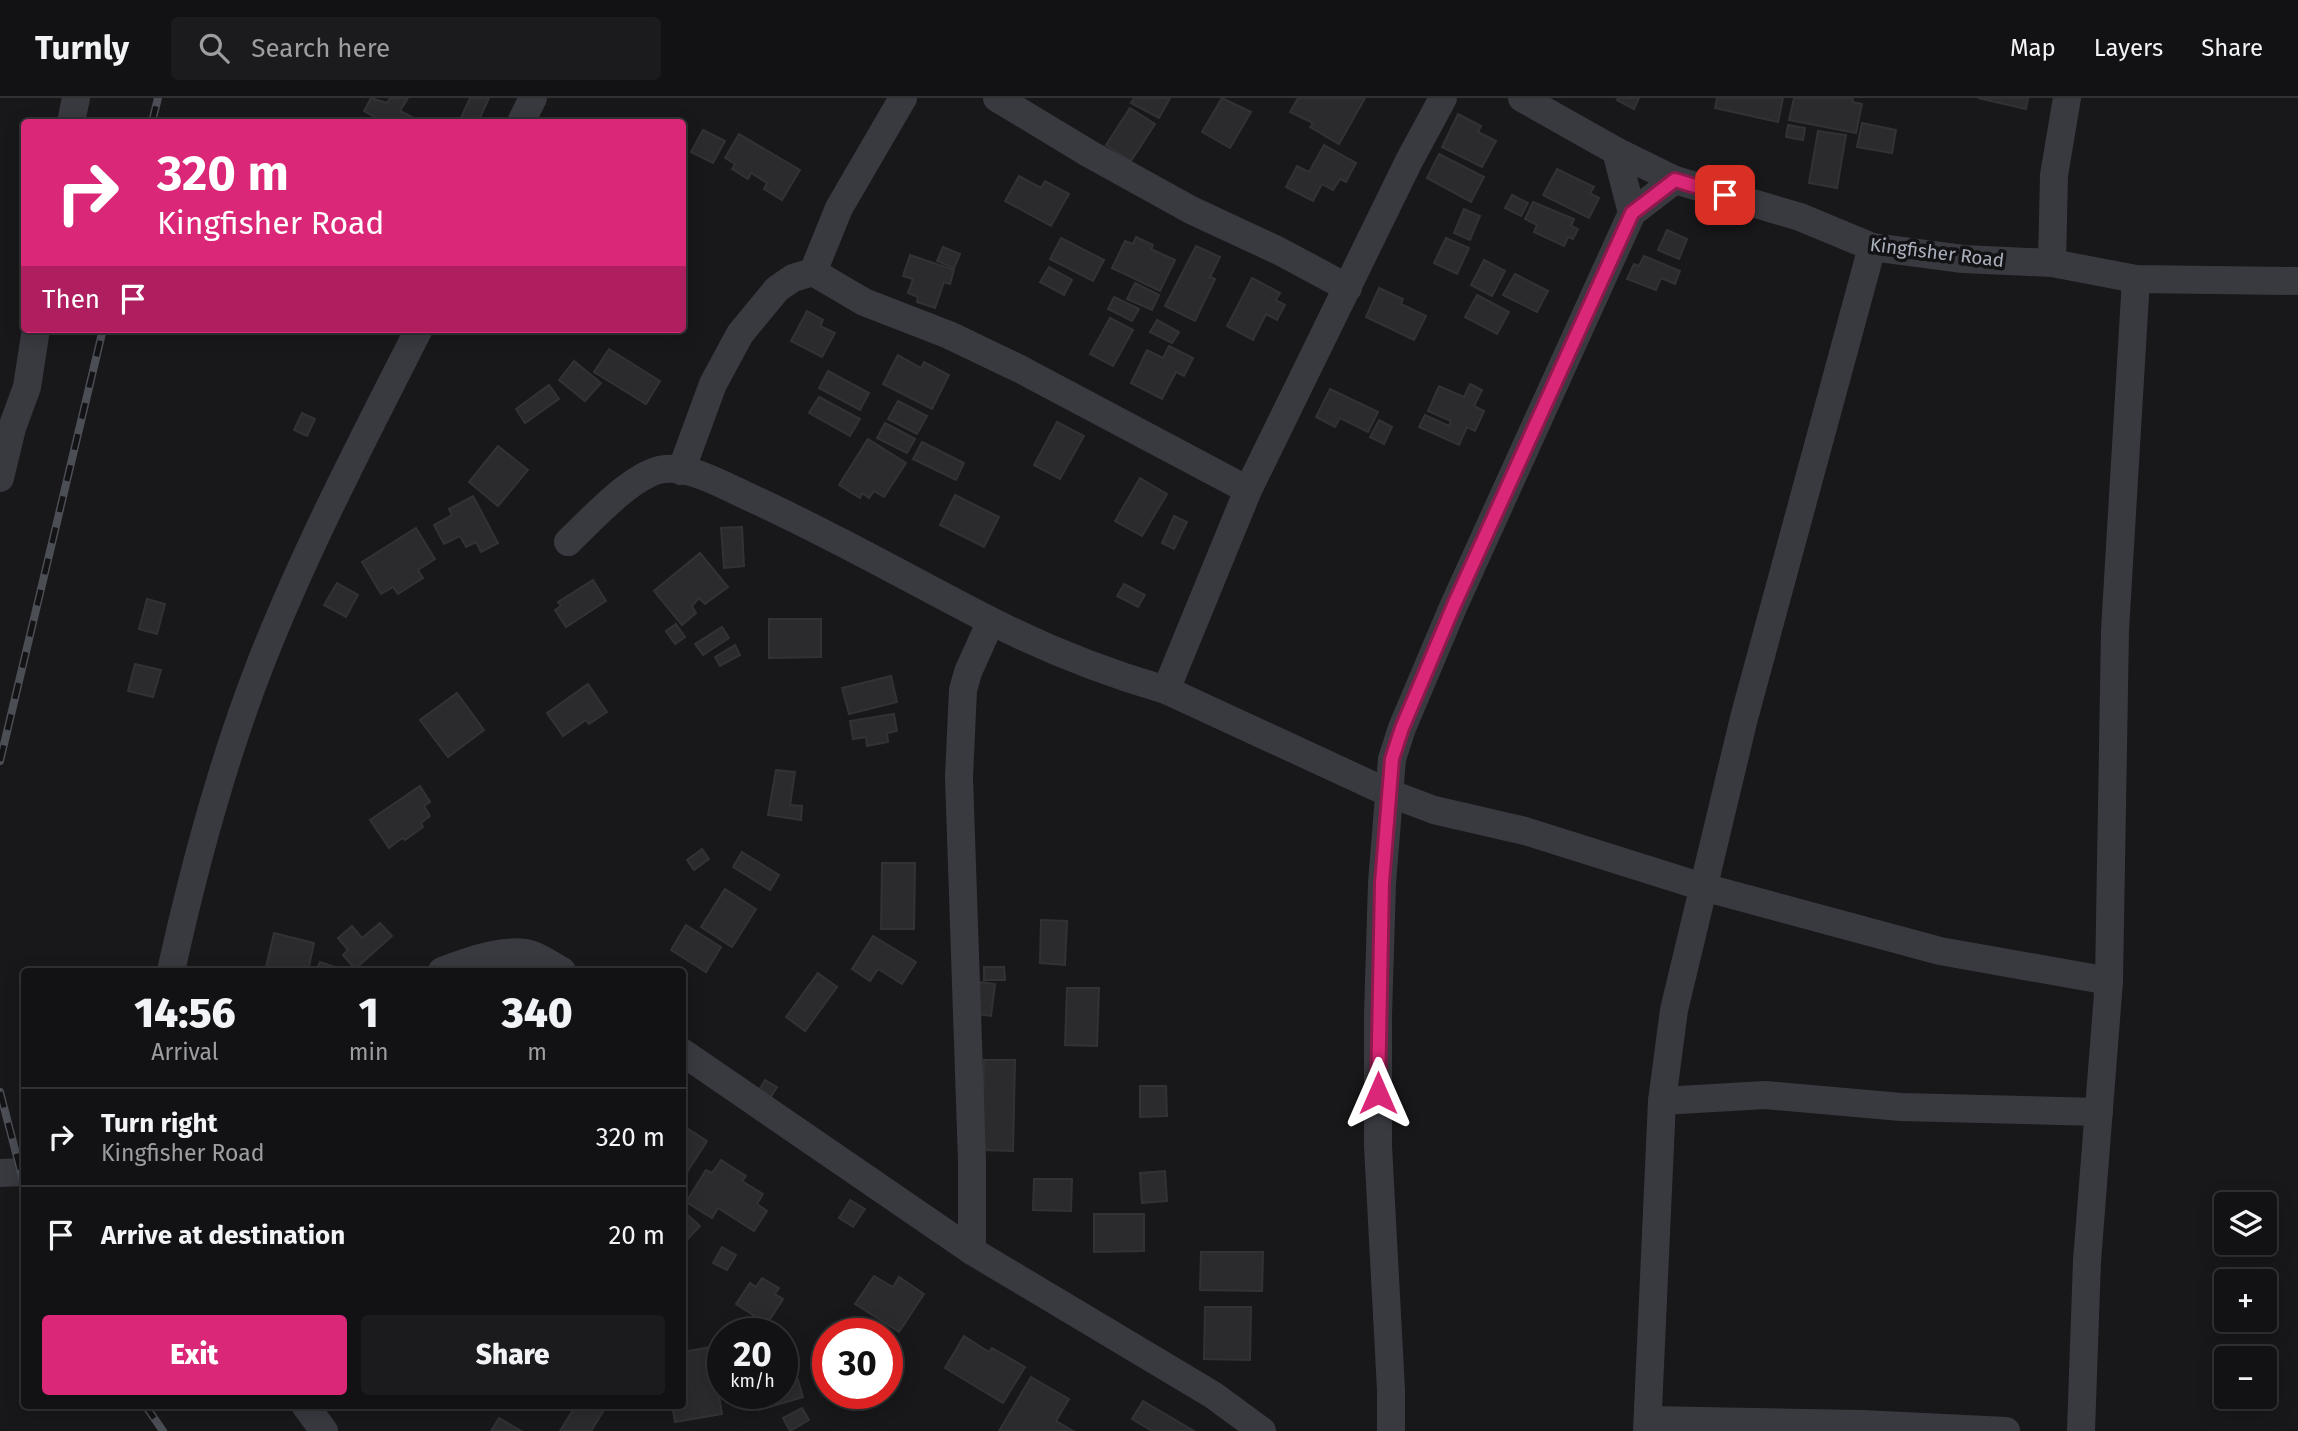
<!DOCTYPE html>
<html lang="en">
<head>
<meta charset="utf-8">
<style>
	body { margin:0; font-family:"Fira Sans",sans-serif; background:#1b1b1d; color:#f1f3f6; height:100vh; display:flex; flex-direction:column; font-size:26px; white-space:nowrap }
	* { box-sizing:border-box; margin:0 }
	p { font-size:23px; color:#9c9ea0 }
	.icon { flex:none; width:38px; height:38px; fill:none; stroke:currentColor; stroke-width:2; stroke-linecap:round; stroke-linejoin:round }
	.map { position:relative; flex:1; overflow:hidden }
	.side { position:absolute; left:21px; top:870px; width:665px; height:441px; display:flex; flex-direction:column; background:#121214; border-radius:7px; box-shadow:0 4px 18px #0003,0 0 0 2px #313234 }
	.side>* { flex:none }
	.top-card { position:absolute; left:21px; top:21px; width:665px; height:214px; border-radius:7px; box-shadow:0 4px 18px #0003,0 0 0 2px #313234; background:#db2777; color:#fff; overflow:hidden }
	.tools { position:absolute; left:2214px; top:1094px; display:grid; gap:14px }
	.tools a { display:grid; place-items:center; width:63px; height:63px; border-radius:7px; background:#121214; box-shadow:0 4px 18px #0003,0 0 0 2px #313234; font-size:35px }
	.speed { position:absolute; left:707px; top:1220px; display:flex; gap:14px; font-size:35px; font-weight:700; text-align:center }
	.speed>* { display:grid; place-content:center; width:91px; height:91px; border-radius:50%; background:#121214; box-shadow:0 4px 18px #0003,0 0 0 2px #313234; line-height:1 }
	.speed small { font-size:18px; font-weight:400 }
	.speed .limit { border:10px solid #d22; background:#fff; color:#111 }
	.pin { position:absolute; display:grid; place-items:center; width:60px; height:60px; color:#fff; margin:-30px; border-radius:14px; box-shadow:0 4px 10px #0006 }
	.me { position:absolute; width:77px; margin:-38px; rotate:0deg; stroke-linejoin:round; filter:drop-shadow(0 0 5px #0008) }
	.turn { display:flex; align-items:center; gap:24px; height:147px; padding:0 21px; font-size:32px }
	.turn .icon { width:91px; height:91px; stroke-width:2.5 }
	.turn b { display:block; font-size:49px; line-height:60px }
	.then { display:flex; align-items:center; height:66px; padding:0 21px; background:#0003; gap:14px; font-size:26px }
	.eta { display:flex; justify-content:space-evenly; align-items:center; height:119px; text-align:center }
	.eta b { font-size:42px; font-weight:800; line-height:49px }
	.primary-button { display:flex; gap:14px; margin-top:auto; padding:14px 21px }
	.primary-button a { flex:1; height:80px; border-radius:7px; background:#db2777; color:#fff; font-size:28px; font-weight:800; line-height:80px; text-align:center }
	.primary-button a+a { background:#1b1b1d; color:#f1f3f6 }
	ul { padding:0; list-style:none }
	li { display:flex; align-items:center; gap:21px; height:98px; padding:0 21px; border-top:2px solid #313234 }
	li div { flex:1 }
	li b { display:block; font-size:26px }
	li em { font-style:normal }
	header { display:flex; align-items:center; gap:42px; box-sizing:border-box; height:98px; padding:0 35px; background:#121214; border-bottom:2px solid #313234 }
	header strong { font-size:33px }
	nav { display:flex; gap:38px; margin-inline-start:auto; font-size:24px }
	.search { width:490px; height:63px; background:#1b1b1d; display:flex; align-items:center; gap:18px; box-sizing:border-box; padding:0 24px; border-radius:7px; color:#9c9ea0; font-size:26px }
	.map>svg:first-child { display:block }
	.building { fill:#2b2b2e; stroke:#323236; stroke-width:2 }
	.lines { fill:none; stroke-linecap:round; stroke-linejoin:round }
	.minor { stroke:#393a40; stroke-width:28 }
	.rail-casing { stroke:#4b4e55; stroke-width:8 }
	.rail { stroke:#131315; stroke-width:5; stroke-dasharray:16; stroke-linecap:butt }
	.route-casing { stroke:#8e194d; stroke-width:18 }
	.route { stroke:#db2777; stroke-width:12 }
	.labels { text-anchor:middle; stroke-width:7; stroke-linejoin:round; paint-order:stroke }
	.street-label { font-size:19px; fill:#a9afbb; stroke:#131315 }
</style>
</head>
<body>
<header>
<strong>Turnly</strong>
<div class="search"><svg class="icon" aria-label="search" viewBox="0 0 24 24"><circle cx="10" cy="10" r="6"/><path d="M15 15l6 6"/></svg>Search here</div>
<nav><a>Map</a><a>Layers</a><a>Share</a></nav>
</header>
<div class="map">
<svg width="2298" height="1333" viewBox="0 0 2298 1333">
	<rect width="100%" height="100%" fill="#18181a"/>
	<g class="building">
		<path d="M371,0L387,5L390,0H408L400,13L412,19L409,24H384L364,13Z"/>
		<path d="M470,0H489L478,24H459Z"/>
		<path d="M1134,0H1170L1159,20L1131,5Z"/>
		<path d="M1222,0L1251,14L1230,50L1202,34Z"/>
		<path d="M1298,0H1365L1339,46L1310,29L1313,25L1290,14Z"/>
		<path d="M1618,0H1639L1634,11L1617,2Z"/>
		<path d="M1717,0H1783L1778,24L1715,10Z"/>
		<path d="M1794,0H1853L1852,4L1862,6L1856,35L1789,22Z"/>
		<path d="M1978,0H2028L2026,11Z"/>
		<path d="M1130,10L1155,26L1131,63L1106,47Z"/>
		<path d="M1458,16L1481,28L1478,34L1496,43L1482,69L1442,49Z"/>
		<path d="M1862,25L1896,32L1892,55L1857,49Z"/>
		<path d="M1788,27L1805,30L1803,42L1786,39Z"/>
		<path d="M703,32L725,43L713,65L691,54Z"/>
		<path d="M1818,33L1846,37L1837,90L1809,85Z"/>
		<path d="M739,36L800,72L782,102L764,91L767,85L751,75L748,81L732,71L735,66L725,60Z"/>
		<path d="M1324,47L1356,65L1346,84L1340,81L1333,92L1322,86L1313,103L1286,89L1297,68L1309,74Z"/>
		<path d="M1439,56L1484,79L1471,104L1427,80Z"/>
		<path d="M1557,71L1594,89L1590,95L1599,100L1589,120L1543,97Z"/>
		<path d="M1019,78L1041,90L1045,83L1069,96L1051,128L1005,103Z"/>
		<path d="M1512,97L1528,105L1521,118L1505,110Z"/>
		<path d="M1533,104L1574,121L1571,128L1578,131L1573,141L1568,139L1564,148L1534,134L1537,127L1525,121Z"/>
		<path d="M1464,111L1480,118L1470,142L1454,135Z"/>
		<path d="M1667,132L1687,141L1679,161L1658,152Z"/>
		<path d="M1136,139L1153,147L1151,151L1175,162L1160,193L1112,170L1125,143L1133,146Z"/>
		<path d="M1061,140L1104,162L1093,183L1050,161Z"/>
		<path d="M1446,140L1469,150L1457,176L1434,165Z"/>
		<path d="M1196,148L1220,159L1210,179L1215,181L1195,223L1165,208Z"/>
		<path d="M943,149L960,156L954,170L937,163Z"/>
		<path d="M910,157L954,172L950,186L944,184L935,210L917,204L918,199L908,195L913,181L903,178Z"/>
		<path d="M1644,158L1680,173L1675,186L1661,180L1656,192L1627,181L1634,166L1639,168Z"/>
		<path d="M1484,162L1505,173L1492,198L1471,187Z"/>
		<path d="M1049,169L1072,182L1064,197L1040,184Z"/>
		<path d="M1515,176L1548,193L1537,214L1503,197Z"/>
		<path d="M1252,180L1280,195L1276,202L1285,207L1277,222L1266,216L1253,242L1227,228Z"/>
		<path d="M1135,185L1159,197L1152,212L1127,201Z"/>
		<path d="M1379,190L1403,201L1401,206L1426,218L1414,242L1366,219Z"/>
		<path d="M1477,197L1509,214L1497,236L1465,219Z"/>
		<path d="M1114,199L1139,211L1132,223L1108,211Z"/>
		<path d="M807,213L823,222L820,228L835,235L822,259L791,243Z"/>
		<path d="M1110,220L1133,232L1113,268L1090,256Z"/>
		<path d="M1157,222L1179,234L1172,245L1150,234Z"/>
		<path d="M1169,248L1193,260L1184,278L1176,274L1162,301L1131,285L1147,252L1163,260Z"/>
		<path d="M609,251L660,283L646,306L594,274Z"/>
		<path d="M898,257L921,270L924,264L949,277L932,311L883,286Z"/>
		<path d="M574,263L601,285L585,303L559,282Z"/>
		<path d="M828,273L869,295L860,312L819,290Z"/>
		<path d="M1470,286L1482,292L1474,308L1484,313L1475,333L1467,329L1459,347L1419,329L1425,317L1449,328L1451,323L1428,313L1439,288L1464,299Z"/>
		<path d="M549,287L559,301L525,325L516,311Z"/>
		<path d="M1330,291L1378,314L1368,334L1340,320L1335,329L1316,319Z"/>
		<path d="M819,299L860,321L850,338L809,315Z"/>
		<path d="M898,303L927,318L917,336L888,321Z"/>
		<path d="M302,315L315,321L307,338L294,332Z"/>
		<path d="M1379,322L1392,329L1384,346L1370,339Z"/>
		<path d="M1057,324L1084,338L1060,381L1034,367Z"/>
		<path d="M885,325L915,341L907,355L877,340Z"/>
		<path d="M868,341L906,365L884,399L874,393L869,400L862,395L860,400L839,387Z"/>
		<path d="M922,344L964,365L956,382L913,361Z"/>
		<path d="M498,348L528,372L498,408L469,384Z"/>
		<path d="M1140,380L1167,396L1142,438L1115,423Z"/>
		<path d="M955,397L999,419L984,449L940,427Z"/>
		<path d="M473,398L498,445L481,454L476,444L466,449L460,438L444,446L434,427L452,417L449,411Z"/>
		<path d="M1174,418L1187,424L1174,451L1162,445Z"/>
		<path d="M742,429L744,468L724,470L721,430Z"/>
		<path d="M416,430L435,461L418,472L423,480L398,496L393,489L381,496L362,464Z"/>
		<path d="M700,455L728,489L705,506L699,500L692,508L696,515L682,527L654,493Z"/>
		<path d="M593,482L606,503L566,529L555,512L561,508L558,504Z"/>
		<path d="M337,485L358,497L346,519L324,507Z"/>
		<path d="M1124,486L1145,497L1138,509L1117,498Z"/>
		<path d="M147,501L165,506L157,536L139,531Z"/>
		<path d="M769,521H821V559L769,560Z"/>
		<path d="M676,526L685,539L675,546L666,533Z"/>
		<path d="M722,529L729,540L703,557L695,546Z"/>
		<path d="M735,547L740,557L720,568L715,559Z"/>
		<path d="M135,566L161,572L153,599L128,593Z"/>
		<path d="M891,578L897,604L849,616L842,590Z"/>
		<path d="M588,586L607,614L589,626L586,622L563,638L547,615Z"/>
		<path d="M457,595L484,632L448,659L420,622Z"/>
		<path d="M894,616L897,633L887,635L888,644L867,648L866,639L853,641L850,623Z"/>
		<path d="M776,672L795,674L790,707L802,708L801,722L768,717Z"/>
		<path d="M420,688L430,704L424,708L430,718L421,725L423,729L405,742L402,740L389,750L370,722Z"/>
		<path d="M702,751L709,761L694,772L687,762Z"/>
		<path d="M742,754L779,777L770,792L733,769Z"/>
		<path d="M882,765H915L914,831H881Z"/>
		<path d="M725,791L756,811L732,849L701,829Z"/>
		<path d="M1041,822L1067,823L1065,867L1040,865Z"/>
		<path d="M380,825L392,838L355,871L343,857L348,852L338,840L352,828L362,840Z"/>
		<path d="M686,827L721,849L706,874L671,852Z"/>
		<path d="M274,835L314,845L308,873H265Z"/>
		<path d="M873,838L916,864L902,886L878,871L870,883L852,871Z"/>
		<path d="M320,864L338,870L336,873H316Z"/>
		<path d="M984,869H1004L1005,882H984Z"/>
		<path d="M818,875L837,889L805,933L786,919Z"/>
		<path d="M980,884L995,886L991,918L976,916Z"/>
		<path d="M1067,890H1099L1097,948L1065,947Z"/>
		<path d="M984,962H1015L1013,1053L982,1052Z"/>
		<path d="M765,982L777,989L767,1005L756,997Z"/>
		<path d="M1140,988H1166L1167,1018L1140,1019Z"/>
		<path d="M682,1027L707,1043L682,1082Z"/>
		<path d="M721,1062L746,1078L742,1083L763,1096L757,1106L767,1113L754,1133L718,1110L712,1120L686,1104L706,1072L712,1075Z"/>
		<path d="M1165,1073L1167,1103L1142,1105L1140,1075Z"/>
		<path d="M1034,1081H1072L1071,1113L1033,1112Z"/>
		<path d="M850,1102L865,1111L853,1129L839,1120Z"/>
		<path d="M682,1112L700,1128L685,1144L682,1142Z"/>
		<path d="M1094,1116H1144V1153L1094,1154Z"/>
		<path d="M722,1149L736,1157L727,1172L713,1165Z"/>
		<path d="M1201,1154H1263L1262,1193L1200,1192Z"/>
		<path d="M874,1178L893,1189L899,1179L924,1196L899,1234L855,1206Z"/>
		<path d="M762,1180L779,1190L775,1196L783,1201L767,1226L736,1206L750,1185L756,1189Z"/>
		<path d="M1205,1209H1251L1250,1262L1204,1261Z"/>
		<path d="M964,1238L989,1254L992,1250L1025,1269L1003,1305L945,1270Z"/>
		<path d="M711,1249L722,1316L675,1324L672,1307H682V1254Z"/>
		<path d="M797,1279L803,1299L759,1312L754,1295H782V1283Z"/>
		<path d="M1031,1279L1069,1301L1056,1323L1073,1333H999Z"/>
		<path d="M847,1295H857L862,1298L856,1308L843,1300Z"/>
		<path d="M1143,1303L1194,1333H1152L1132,1321Z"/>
		<path d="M576,1307H597L604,1312L591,1333H560Z"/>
		<path d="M802,1310L809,1322L790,1333L783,1320Z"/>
		<path d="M499,1320L521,1333H491Z"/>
	</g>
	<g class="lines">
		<g class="minor">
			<path d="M903,0L839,110L813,174L864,204L949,237L1020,271L1248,392"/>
			<path d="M997,0L1088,55L1191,112L1279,153L1348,190"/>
			<path d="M1522,0L1616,53L1675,82L1800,119L1872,149L1963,161L2052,165L2136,181L2298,183"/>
			<path d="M71,24L76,0"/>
			<path d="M521,24L533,0"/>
			<path d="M1616,53L1632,115"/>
			<path d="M2052,165L2054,77L2067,0"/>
			<path d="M681,373L713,286L740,236L777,191L793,180L813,174"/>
			<path d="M0,380L12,330L27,289L36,231"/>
			<path d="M568,444C590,423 630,379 659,372C685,365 725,388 749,399C831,436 909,481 989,522C1044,550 1107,575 1166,592L1389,695L1434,712L1525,733L1703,789L1940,853L2109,883"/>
			<path d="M1166,592L1248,392L1409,63L1443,0"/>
			<path d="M171,873C194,769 221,667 260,567C305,452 363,341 419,231"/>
			<path d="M442,873C466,864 507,848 533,857C543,861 553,868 562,873"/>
			<path d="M682,954L972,1153L1213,1297L1262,1333"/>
			<path d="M1662,1003L1765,997L1901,1009L2099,1014"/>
			<path d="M0,1075L24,1074"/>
			<path d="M972,1153V1063L959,679L963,592L968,574L991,523"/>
			<path d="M305,1307L324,1333"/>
			<path d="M1648,1322L1862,1326L2006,1333"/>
			<path d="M1391,1333V1292L1378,1048V917L1382,785L1392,661L1402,630L1454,507L1632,115L1675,82"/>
			<path d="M1647,1333L1662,1003L1674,912L1744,620L1872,149"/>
			<path d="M2081,1333L2087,1163L2109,883L2115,532L2136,181"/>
		</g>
		<defs>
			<g id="rail">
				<path d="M152,24L158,0"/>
				<path d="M0,663L103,231"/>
				<path d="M0,994L24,1086"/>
				<path d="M145,1307L163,1333"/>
			</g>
		</defs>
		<use href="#rail" class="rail-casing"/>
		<use href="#rail" class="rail"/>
	</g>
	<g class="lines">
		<defs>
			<path id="route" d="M1378,995L1382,785L1392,661L1402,630L1454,507L1632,115L1675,82L1725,97"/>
		</defs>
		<use href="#route" class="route-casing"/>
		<use href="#route" class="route"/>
	</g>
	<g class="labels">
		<g class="street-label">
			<text transform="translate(1937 154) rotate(7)" y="7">Kingfisher Road</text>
		</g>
	</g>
</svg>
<div class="tools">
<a><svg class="icon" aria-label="layers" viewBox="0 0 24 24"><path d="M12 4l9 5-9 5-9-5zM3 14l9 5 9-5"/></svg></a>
<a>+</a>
<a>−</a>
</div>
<div class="speed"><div>20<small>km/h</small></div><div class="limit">30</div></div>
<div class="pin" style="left:1725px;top:97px;background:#d93025"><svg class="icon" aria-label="arrive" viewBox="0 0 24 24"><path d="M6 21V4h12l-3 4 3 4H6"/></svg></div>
<svg class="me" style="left:1378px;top:995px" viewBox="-20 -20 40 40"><path d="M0-17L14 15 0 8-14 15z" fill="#db2777" stroke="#fff" stroke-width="4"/></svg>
<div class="top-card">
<div class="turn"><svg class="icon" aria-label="right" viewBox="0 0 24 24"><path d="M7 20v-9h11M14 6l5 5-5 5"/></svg><div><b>320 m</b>Kingfisher Road</div></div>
<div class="then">Then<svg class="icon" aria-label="arrive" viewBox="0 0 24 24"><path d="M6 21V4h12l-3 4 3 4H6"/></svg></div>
</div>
<section class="side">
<div class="eta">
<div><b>14:56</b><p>Arrival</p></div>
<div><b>1</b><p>min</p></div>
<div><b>340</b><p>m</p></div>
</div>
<ul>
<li><svg class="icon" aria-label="right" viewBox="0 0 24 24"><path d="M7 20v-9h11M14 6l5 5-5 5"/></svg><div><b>Turn right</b><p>Kingfisher Road</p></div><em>320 m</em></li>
<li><svg class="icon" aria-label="arrive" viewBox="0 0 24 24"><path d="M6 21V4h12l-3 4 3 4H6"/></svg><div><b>Arrive at destination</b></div><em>20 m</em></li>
</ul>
<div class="primary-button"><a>Exit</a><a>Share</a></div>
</section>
</div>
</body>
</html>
